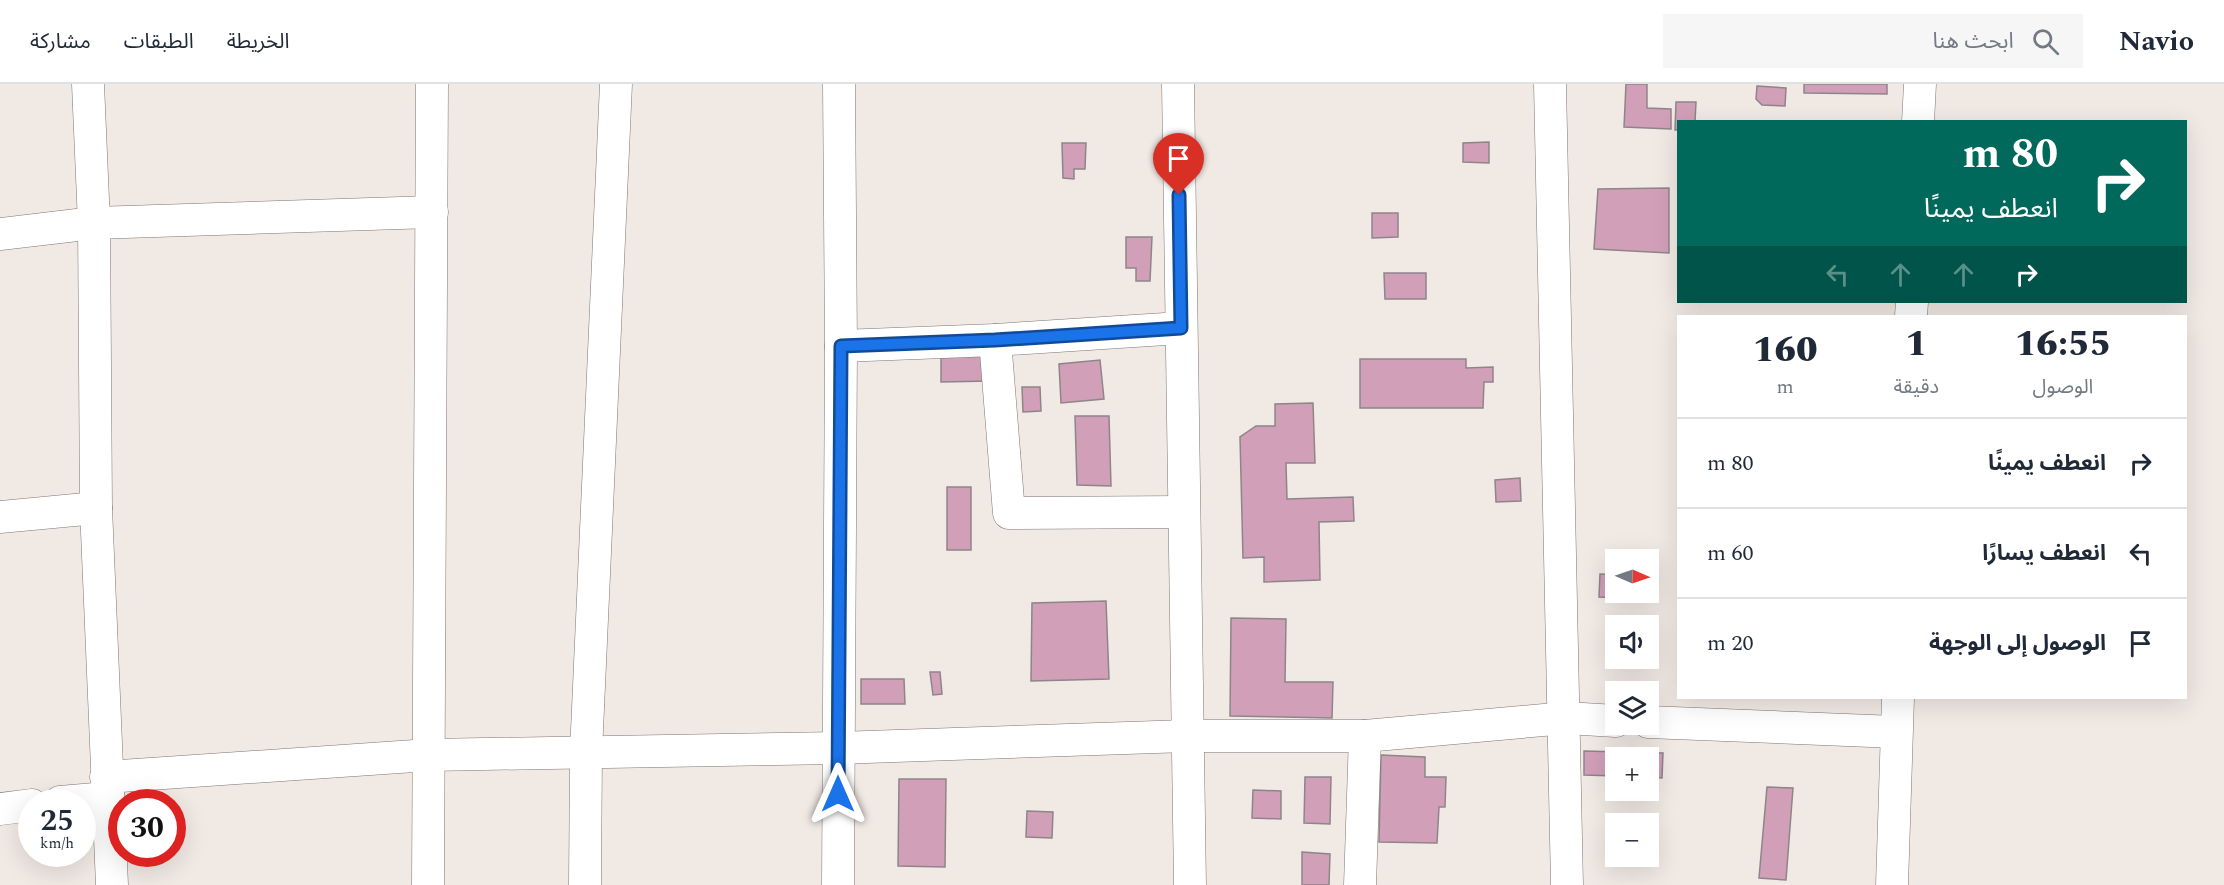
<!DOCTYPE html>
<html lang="ar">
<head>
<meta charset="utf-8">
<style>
	body { margin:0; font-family:Spectral,"Noto Sans Arabic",serif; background:#f6f6f7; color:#1f2937; direction:rtl; height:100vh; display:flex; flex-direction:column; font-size:22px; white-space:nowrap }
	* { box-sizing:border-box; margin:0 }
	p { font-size:20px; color:#747a83 }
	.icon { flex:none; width:33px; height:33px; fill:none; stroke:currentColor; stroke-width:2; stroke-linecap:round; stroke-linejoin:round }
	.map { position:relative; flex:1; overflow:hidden; direction:ltr }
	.side { position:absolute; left:1677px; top:231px; width:510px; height:384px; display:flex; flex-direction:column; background:#fff; border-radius:0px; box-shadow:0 6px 24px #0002; direction:rtl }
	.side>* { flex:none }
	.guide { position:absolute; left:1677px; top:36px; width:510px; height:183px; border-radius:0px; box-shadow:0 6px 24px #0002; direction:rtl; background:#00695c; color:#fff; overflow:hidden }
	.needle { width:39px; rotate:92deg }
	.controls { position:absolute; left:1605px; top:465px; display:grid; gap:12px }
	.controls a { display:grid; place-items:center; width:54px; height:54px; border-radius:0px; background:#fff; box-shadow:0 6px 24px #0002; font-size:30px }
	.speed { position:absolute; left:18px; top:705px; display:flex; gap:12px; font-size:30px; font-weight:700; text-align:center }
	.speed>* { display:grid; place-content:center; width:78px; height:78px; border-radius:50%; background:#fff; box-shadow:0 6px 24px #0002; line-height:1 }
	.speed small { font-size:15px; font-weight:400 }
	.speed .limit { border:9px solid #d22; background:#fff; color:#111 }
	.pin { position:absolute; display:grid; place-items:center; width:51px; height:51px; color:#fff; margin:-62px -26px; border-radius:50% 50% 50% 0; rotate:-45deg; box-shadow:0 0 6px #0007 }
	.pin .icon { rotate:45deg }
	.me { position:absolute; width:66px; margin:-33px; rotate:0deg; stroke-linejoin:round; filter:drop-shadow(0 0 4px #0008) }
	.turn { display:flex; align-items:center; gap:21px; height:126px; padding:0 30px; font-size:27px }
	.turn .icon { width:78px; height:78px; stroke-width:2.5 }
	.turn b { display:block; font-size:42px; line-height:51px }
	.lanes { display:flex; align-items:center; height:57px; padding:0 30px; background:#0003; justify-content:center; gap:30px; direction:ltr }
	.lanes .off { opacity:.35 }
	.eta { display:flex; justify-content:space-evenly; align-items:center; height:102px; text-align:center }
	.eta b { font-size:36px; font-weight:800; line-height:42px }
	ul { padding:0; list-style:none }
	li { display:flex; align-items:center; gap:18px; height:90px; padding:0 30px; border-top:2px solid #e0e1e3 }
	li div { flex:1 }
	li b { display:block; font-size:22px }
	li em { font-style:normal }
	header { display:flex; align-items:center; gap:36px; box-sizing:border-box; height:84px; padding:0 30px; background:#fff; border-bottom:2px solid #e0e1e3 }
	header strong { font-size:28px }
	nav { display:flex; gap:33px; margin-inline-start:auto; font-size:21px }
	.search { width:420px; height:54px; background:#f6f6f7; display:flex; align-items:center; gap:15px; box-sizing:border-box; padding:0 21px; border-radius:0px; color:#747a83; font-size:22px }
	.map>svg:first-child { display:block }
	.building { fill:#d19fb8; stroke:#8e8589; stroke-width:1.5 }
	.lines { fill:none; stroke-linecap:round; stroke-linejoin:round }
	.street-casing { stroke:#7e7672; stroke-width:33 }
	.street { stroke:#fff; stroke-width:32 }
	.route-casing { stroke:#114b97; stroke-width:15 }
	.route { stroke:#1a73e8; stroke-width:10 }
</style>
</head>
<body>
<header>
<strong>Navio</strong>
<div class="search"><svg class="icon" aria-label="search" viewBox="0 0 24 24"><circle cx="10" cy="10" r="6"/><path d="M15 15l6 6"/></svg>ابحث هنا</div>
<nav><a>الخريطة</a><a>الطبقات</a><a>مشاركة</a></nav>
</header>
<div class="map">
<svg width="2224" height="801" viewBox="0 0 2224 801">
	<rect width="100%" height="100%" fill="#f1e9e4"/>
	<g class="building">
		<path d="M1626,0H1647V24L1671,25V45L1624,43Z"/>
		<path d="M1804,0H1887V10L1804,9Z"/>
		<path d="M1757,2L1786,4L1785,22L1762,21L1756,15Z"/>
		<path d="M1676,18H1696L1695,38H1678V46H1675Z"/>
		<path d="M1489,58V79L1463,78V59Z"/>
		<path d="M1062,59H1086L1085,85H1074V95L1063,94Z"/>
		<path d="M1669,104V169L1594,165L1598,105Z"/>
		<path d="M1372,129H1398V153L1372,154Z"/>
		<path d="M1126,153H1152L1150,197H1136V184H1126Z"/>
		<path d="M1384,189H1426V215H1385Z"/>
		<path d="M941,261H991V297L941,298Z"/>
		<path d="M1360,275H1466V284L1493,283V298H1484L1483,324H1360Z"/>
		<path d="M1100,276L1104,315L1061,319L1059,280Z"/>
		<path d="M1022,303H1040L1041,327L1023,328Z"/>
		<path d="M1313,319L1315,379H1286L1287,415L1353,413L1354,437L1319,438L1320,496L1264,498V473L1243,474L1240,353L1256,342H1275V320Z"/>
		<path d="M1075,332H1109L1111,402L1077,401Z"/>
		<path d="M1520,394L1521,417L1496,418L1495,396Z"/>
		<rect x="947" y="403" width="24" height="63"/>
		<path d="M1600,490L1616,491V508H1644V515L1599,513Z"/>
		<path d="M1106,517L1109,595L1031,597L1032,519Z"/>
		<path d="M1231,534L1286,535L1285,598H1333L1332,634L1230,632Z"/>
		<path d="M930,588H940L942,610L933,611Z"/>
		<path d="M861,595H904L905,620H861Z"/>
		<path d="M1584,667L1663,669L1662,694L1648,693V674H1616V692L1584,691Z"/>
		<path d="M1381,671L1425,673V693H1446L1445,723H1439L1437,759L1379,758Z"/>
		<path d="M1305,693H1331L1330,740L1304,739Z"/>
		<path d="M899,695H946L945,783L898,782Z"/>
		<path d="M1767,703L1793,704L1786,796L1759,794Z"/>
		<path d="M1253,706L1281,707V735L1252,734Z"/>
		<path d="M1027,727L1053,728L1052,754L1026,753Z"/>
		<path d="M1302,768L1330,770L1329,801H1302Z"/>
	</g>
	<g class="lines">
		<defs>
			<g id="street">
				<path d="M88,0L94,139L96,424L112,801"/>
				<path d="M1178,0L1190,801"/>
				<path d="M1550,0L1567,801"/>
				<path d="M1918,38L1920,0"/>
				<path d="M0,150L94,139L432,128"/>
				<path d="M1911,232L1912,218"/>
				<path d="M995,256L1009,429L1183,428"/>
				<path d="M841,262L995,256L1181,244"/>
				<path d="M0,433L96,424"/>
				<path d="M1648,638L1896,648"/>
				<path d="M106,693L429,671L838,664L1186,652H1365L1566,634L1616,637"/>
				<path d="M60,718L107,714"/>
				<path d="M0,725L32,721"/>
				<path d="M428,801L432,0"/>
				<path d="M585,801L586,669L616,0"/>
				<path d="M838,801L841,262L839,0"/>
				<path d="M1360,801L1365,652"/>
				<path d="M1892,801L1898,614"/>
			</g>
		</defs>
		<use href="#street" class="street-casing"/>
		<use href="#street" class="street"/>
	</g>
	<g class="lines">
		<defs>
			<path id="route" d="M838,710L841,262L995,256L1181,244L1179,111"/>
		</defs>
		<use href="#route" class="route-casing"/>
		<use href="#route" class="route"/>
	</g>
</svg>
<div class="controls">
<a><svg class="needle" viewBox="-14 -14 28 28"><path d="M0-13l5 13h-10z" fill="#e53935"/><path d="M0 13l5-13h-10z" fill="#747a83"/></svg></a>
<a><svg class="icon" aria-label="sound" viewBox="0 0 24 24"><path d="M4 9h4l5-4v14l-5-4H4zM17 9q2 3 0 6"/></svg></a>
<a><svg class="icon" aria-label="layers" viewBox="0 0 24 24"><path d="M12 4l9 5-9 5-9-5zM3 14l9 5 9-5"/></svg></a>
<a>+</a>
<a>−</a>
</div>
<div class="speed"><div>25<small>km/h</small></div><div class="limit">30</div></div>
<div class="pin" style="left:1179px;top:111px;background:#d93025"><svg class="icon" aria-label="arrive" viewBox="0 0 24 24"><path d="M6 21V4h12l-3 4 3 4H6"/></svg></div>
<svg class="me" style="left:838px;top:710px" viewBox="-20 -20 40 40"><path d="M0-17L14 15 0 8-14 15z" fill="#1a73e8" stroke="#fff" stroke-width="4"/></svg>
<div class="guide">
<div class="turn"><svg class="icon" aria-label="right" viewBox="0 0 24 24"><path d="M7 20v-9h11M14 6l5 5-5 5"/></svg><div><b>80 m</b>انعطف يمينًا</div></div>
<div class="lanes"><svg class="icon off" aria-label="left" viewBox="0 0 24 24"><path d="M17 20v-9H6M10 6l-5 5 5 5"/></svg><svg class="icon off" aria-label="ahead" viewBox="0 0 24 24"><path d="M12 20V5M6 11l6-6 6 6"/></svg><svg class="icon off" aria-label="ahead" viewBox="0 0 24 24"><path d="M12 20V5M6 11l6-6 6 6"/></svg><svg class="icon" aria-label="right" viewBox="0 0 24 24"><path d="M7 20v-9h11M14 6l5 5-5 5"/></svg></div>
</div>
<section class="side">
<div class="eta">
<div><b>16:55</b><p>الوصول</p></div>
<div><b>1</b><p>دقيقة</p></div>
<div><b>160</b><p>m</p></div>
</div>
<ul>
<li><svg class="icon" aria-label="right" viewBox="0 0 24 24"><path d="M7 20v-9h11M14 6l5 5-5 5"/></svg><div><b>انعطف يمينًا</b></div><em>80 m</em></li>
<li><svg class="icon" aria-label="left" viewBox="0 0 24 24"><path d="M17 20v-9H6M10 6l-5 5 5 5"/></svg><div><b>انعطف يسارًا</b></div><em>60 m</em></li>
<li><svg class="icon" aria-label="arrive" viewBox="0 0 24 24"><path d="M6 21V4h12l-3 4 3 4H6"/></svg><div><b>الوصول إلى الوجهة</b></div><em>20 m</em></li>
</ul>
</section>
</div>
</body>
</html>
